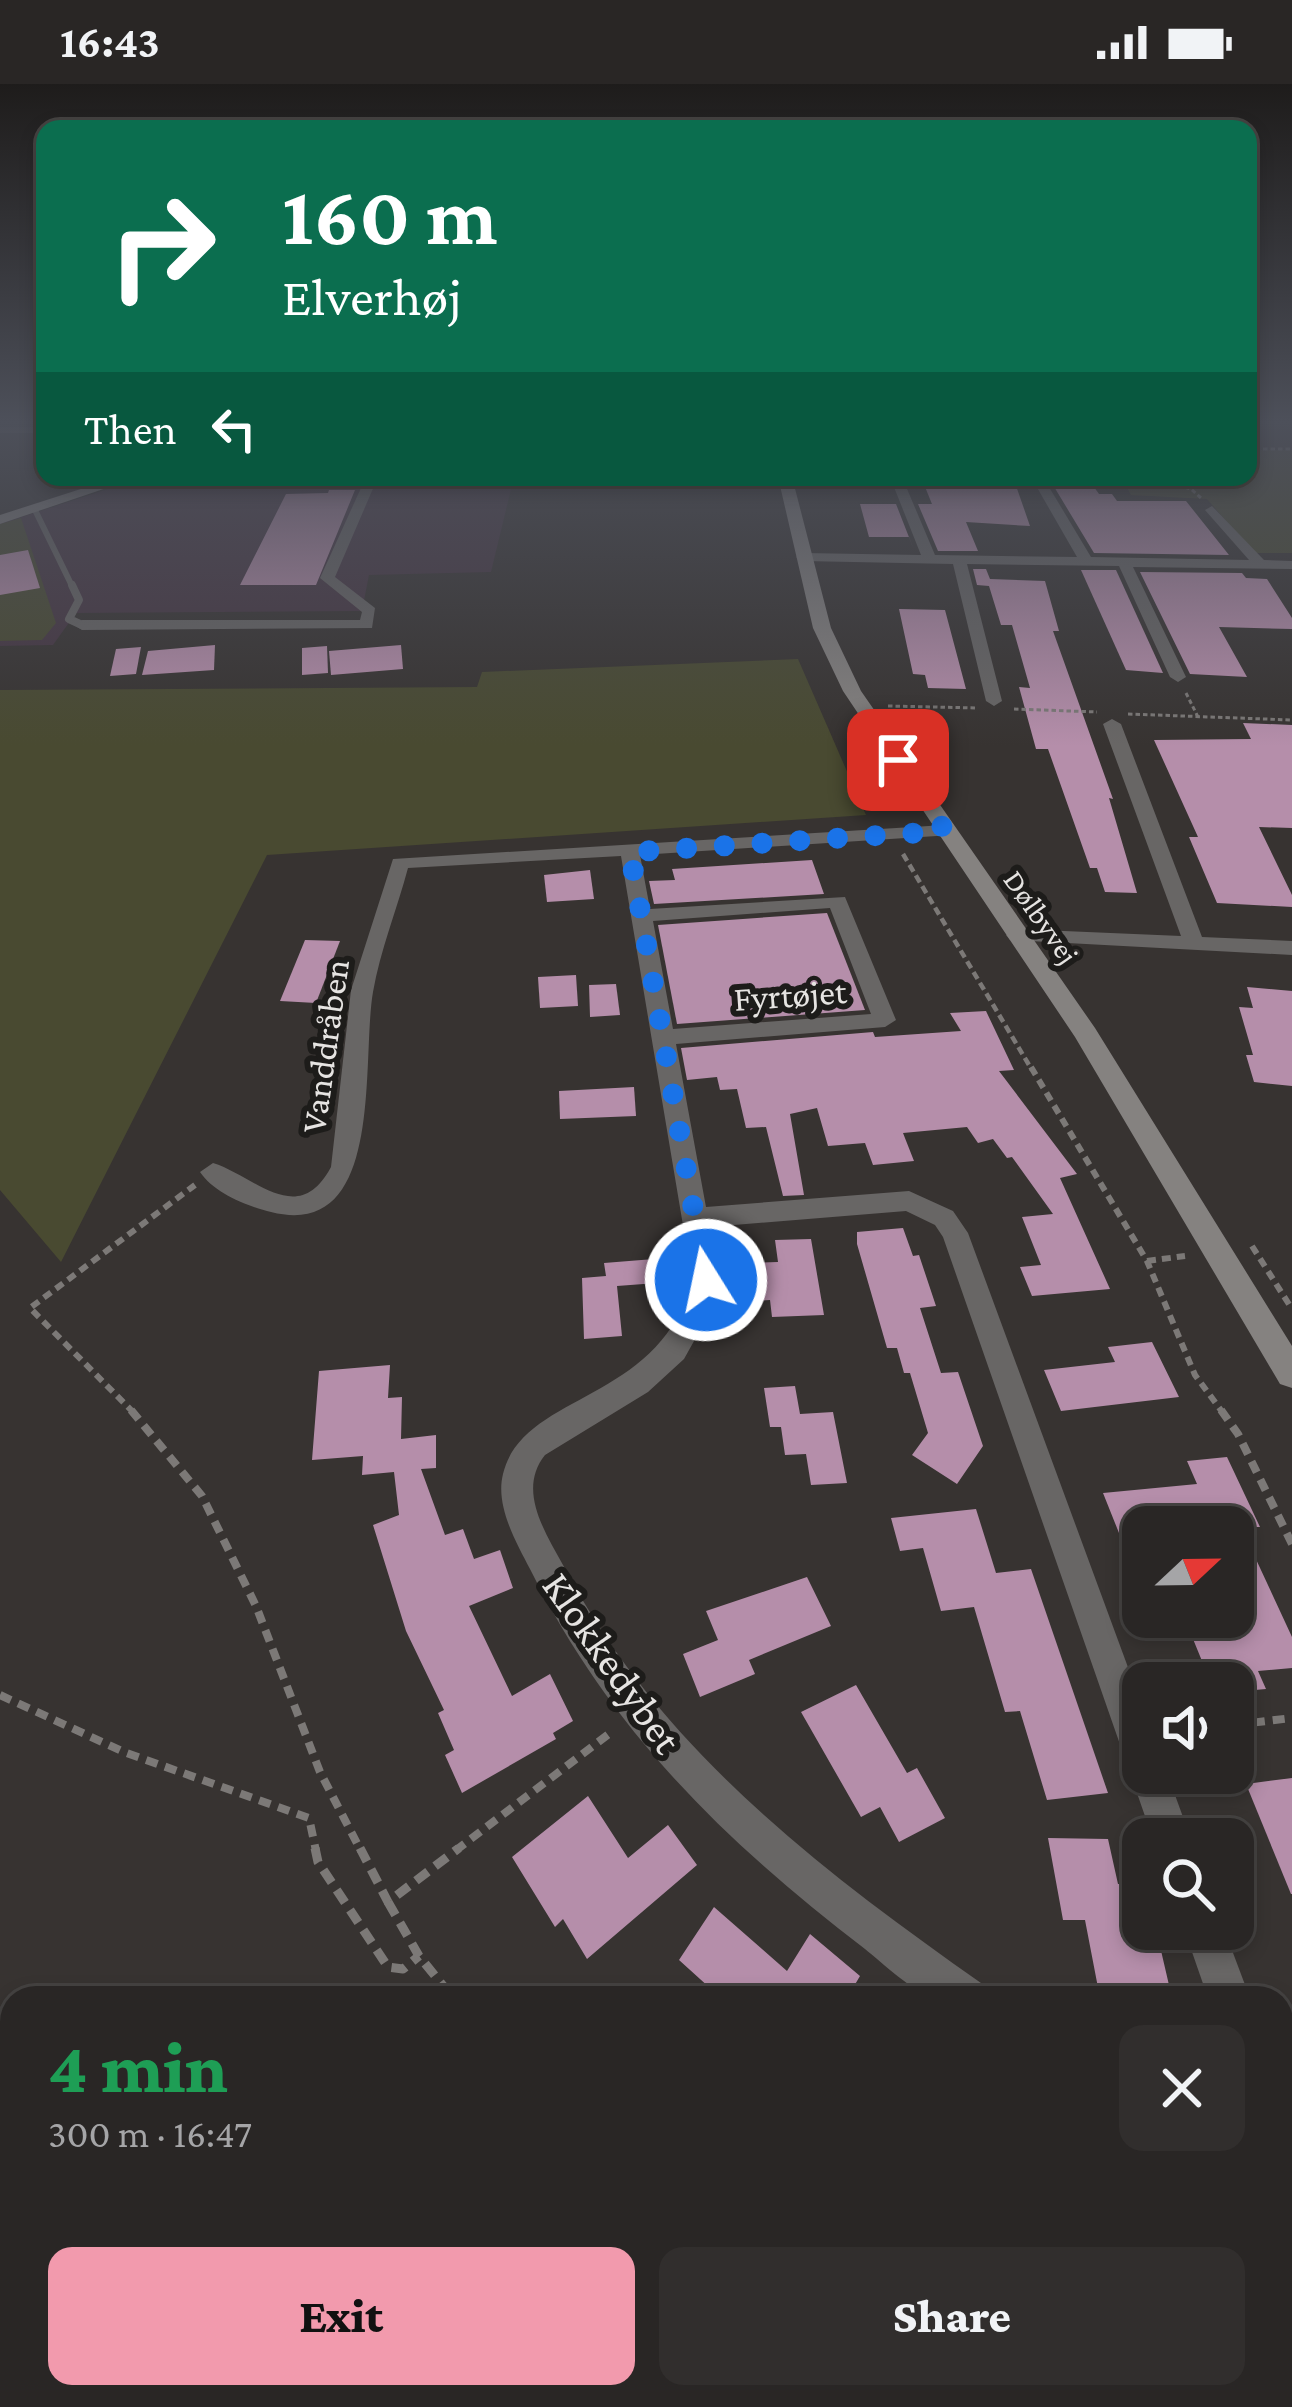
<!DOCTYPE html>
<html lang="en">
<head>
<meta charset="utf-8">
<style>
	body { margin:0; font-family:"Crimson Pro",serif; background:#312e2d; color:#f1f3f6; height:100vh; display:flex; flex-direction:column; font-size:45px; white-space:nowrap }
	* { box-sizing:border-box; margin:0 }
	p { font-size:39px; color:#a5a5a7 }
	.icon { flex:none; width:66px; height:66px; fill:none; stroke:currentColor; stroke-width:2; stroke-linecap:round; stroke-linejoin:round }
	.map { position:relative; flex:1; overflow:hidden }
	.sheet { position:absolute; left:0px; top:1902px; width:1293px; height:423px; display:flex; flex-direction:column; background:#292625; border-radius:36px 36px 0 0; box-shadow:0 6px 18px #0003,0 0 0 3px #454342 }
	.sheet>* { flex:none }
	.top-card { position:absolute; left:36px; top:36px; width:1221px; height:366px; border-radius:24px; box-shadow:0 6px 18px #0003,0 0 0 3px #454342; background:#0b6e4f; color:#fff; overflow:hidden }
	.needle { width:78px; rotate:68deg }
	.buttons { position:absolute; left:1122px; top:1422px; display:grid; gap:24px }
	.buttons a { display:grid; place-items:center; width:132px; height:132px; border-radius:24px; background:#292625; box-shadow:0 6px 18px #0003,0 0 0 3px #454342; font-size:60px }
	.pin { position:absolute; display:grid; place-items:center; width:102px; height:102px; color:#fff; margin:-51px; border-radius:24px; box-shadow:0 6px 18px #0006 }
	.me { position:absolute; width:132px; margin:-66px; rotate:350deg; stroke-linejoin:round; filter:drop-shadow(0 0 9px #0008) }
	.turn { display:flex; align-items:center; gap:42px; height:252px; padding:0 48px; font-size:54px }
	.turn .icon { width:156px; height:156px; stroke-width:2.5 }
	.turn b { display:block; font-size:84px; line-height:102px }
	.then { display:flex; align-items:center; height:114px; padding:0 48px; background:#0003; gap:24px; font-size:45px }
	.round { display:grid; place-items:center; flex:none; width:126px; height:126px; border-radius:24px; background:#312e2d }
	.overview { display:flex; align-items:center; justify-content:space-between; height:204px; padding:0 48px }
	h1 { font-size:72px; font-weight:800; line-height:90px; color:#1e9e55 }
	.action { display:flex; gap:24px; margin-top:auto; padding:24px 48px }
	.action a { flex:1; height:138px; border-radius:24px; background:#f29aad; color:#111; font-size:48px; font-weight:800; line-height:138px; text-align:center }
	.action a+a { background:#312e2d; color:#f1f3f6 }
	.status { display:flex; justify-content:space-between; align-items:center; height:84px; padding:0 60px; background:#292625; direction:ltr }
	.status svg { height:33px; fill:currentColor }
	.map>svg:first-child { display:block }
	.industrial { fill:#463642 }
	.green { fill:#494a31 }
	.building { fill:#b58eaa }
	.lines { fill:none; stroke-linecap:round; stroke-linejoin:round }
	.path-far4 { stroke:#7c7977; stroke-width:3; stroke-dasharray:4.5 3; stroke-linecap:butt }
	.path-far3 { stroke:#7c7977; stroke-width:4.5; stroke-dasharray:8 4.5; stroke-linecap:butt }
	.path-far2 { stroke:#7c7977; stroke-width:6; stroke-dasharray:9 6; stroke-linecap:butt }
	.path-far1 { stroke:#7c7977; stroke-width:8; stroke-dasharray:12 8; stroke-linecap:butt }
	.path { stroke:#7c7977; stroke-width:9; stroke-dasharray:15 9; stroke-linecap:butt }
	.lane-far1 { stroke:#686665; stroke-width:6 }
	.lane { stroke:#686665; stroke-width:8 }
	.street { fill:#686665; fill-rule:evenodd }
	.secondary { fill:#858280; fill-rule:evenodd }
	.route { stroke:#1a73e8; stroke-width:21; stroke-dasharray:0 37.8 }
	.labels { text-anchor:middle; stroke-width:12; stroke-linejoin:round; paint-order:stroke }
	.far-street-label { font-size:30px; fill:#e6e4e2; stroke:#1d1c1a }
	.street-label { font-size:36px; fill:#e6e4e2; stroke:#1d1c1a }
	.near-street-label { font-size:42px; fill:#e6e4e2; stroke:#1d1c1a }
</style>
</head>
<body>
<div class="status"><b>16:43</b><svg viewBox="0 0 49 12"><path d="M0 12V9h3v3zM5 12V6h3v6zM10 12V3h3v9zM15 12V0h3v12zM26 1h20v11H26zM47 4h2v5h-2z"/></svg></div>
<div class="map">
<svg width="1292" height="2323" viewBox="0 0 1292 2323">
	<rect width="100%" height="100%" fill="#373331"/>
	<path class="industrial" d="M145,393H514L491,488L369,491L362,527L76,529L53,561L0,562V440Z"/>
	<g class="green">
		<path d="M1248,366H1292V469H1254L1207,415L1131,411L1121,393H1248Z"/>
		<path d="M21,434L56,539L42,556L0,557V440Z"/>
		<path d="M798,575L866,731L267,771L61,1178L0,1106V606L477,603L482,588Z"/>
	</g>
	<g class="building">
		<path d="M921,393H1013L1030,442L966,438L978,467H938L918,420H932Z"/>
		<path d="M1050,396H1089L1099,410H1112L1117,417H1186L1229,471L1094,469Z"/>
		<path d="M329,406H355L316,501H240L286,410L328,409Z"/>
		<path d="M860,420H896L914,466L909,453H869Z"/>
		<path d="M28,466L40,504L0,511V471Z"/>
		<path d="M973,485H986L990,495L1045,497L1059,547H1053L1113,715L1109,714L1137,809L1105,808L1097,784H1090L1048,665H1036L1019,603L1030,604L1012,541H1001L989,502L977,501Z"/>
		<path d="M1081,486H1116L1163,589L1126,586Z"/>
		<path d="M1140,488L1242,489L1246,494L1267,495L1292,534V545L1219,543L1247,593L1190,590Z"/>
		<path d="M899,525L945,526L966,605L928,604L925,591L913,590Z"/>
		<path d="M215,561L214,586L142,591L148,567Z"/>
		<path d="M401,561L403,585L331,591L329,567Z"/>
		<path d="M327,562L328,589L302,591V564Z"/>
		<path d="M141,563L136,590L110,592L116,565Z"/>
		<path d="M1243,639L1292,641V744L1259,743L1292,811V823L1217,819L1189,753H1198L1154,656L1251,655Z"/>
		<path d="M812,776L824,810L654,820L649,797L675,796L672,785Z"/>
		<path d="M590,786L594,815L547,818L544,791Z"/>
		<path d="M827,829L865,926L677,940L658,841Z"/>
		<path d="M305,856L340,857L316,919L280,917Z"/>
		<path d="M576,891L578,922L540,924L538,893Z"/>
		<path d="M616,900L620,931L590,933L589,901Z"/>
		<path d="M1247,903L1292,907V1002L1254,998L1246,971H1253L1239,923L1253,924Z"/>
		<path d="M986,927L1014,986L999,987L1077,1090L1060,1094L1110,1205L1032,1212L1020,1183L1041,1181L1022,1133L1053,1130L1012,1073L1007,1074L993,1055L978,1059L967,1043L903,1049L914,1077L873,1081L865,1059L828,1062L817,1024L790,1030L804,1111L783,1112L766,1043L746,1044L737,1005L720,1006L717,993L687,996L681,964L873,948L875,953L961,947L950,929Z"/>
		<path d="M634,1003L636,1032L560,1035L559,1007Z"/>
		<path d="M903,1144L913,1172L919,1171L936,1222L920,1224L941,1289L958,1288L983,1362L957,1400L912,1371L928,1349L910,1289H904L897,1264H887L857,1160V1148Z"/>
		<path d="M811,1155L824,1231L772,1233L770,1216L750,1217L745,1179L778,1178L775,1156Z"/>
		<path d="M654,1175L657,1199L617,1202L622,1252L584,1255L582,1194L606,1192L604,1179Z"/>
		<path d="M1152,1258L1179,1313L1061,1327L1044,1286L1115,1278L1108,1263Z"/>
		<path d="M390,1281L388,1314L402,1313L401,1355L436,1351V1384L421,1385L445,1451L463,1445L474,1475L500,1466L513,1504L469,1522L512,1612L550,1590L573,1637L553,1649L556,1655L462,1709L445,1671L454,1666L438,1629L444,1626L406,1547L373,1441L399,1431L394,1388L362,1391L363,1372L312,1376L319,1287Z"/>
		<path d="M795,1302L800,1330L833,1328L847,1399L811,1401L806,1370L785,1371L781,1343H770L764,1304Z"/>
		<path d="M1227,1373L1260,1443H1241L1292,1553V1584L1258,1587L1266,1605L1233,1608V1599H1211L1184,1533H1233V1443H1143V1456L1123,1459L1103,1409L1197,1400L1187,1377Z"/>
		<path d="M976,1425L996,1489L1031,1485L1108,1709L1047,1716L1020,1627L1005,1628L974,1523L941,1527L923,1464L900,1467L891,1434Z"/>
		<path d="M807,1493L831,1542L749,1576L755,1590L700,1613L683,1570L718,1556L706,1527Z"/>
		<path d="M856,1601L907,1689L917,1684L945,1734L899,1758L880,1723L861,1733L801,1628Z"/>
		<path d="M1292,1694V1810H1291L1246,1700Z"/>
		<path d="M588,1712L628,1774L668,1741L697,1781L587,1875L563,1835L555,1843L512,1773Z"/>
		<path d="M1048,1754L1108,1755L1118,1800H1143V1845H1156L1172,1914H1100L1085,1836H1063Z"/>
		<path d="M714,1823L787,1887L810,1850L860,1892L847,1914H721L679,1876Z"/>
	</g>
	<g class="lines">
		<g class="path-far4">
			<path d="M1248,365H1292"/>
			<path d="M1149,393L1191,405L1201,414"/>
			<path d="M1186,609L1198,633"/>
			<path d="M888,622L977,624"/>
			<path d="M1014,625L1097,628"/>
			<path d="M1128,630L1292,636"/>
		</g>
		<path class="path-far3" d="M903,770L1032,986"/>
		<g class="path-far2">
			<path d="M1031,983L1147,1177L1195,1291L1223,1329"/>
			<path d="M1252,1162L1292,1225"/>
			<path d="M1147,1177L1185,1172"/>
			<path d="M134,1329L30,1224L195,1101"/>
		</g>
		<g class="path-far1">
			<path d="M131,1326L202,1412L256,1522L320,1688L361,1767"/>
			<path d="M1221,1326L1238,1350L1292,1460"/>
			<path d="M0,1611L124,1668L309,1734L316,1767"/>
			<path d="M1233,1641L1292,1634"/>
			<path d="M455,1767L614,1646"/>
		</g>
		<g class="path">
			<path d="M315,1764L318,1778L388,1883L403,1885L419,1872"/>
			<path d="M360,1764L388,1818L459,1764"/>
			<path d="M388,1818L419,1872L453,1914"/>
			<path d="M837,2313L849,2323"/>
		</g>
		<path class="lane-far1" d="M35,426L73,504"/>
		<path class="lane" d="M72,501L79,516L69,535L82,541"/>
		<g class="street">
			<rect x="0" y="343" width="45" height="6"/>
			<path d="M366,393H378L335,493L375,524L372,544L82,546L74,541L82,536H360L362,528L320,494Z"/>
			<path d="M890,393H902L935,471L1077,473L1031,393H1043L1091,473L1249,476L1205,426L1212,422L1264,476L1292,477V485L1133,483L1186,593L1178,598L1170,593L1119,482L967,480L1002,617L994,622L986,617L953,480L803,477L796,473L803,469L921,471Z"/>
			<path d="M1112,635L1121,640L1202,853L1292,857V871L1010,856L1006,851L1017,845L1181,852L1103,640Z"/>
			<path d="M945,741L952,743V751L640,771L650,825L845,813L896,936L885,943L676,960L706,1123L909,1107L953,1127L968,1149L1143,1624V1689H1167L1191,1755H1153L943,1153L935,1141L906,1127L710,1143L720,1195L713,1223L684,1275L648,1308L545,1371C517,1406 545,1448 563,1481C657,1661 817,1784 981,1899L987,1914C971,1914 947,1919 932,1914C914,1908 881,1878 865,1865C724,1757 610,1646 530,1485C516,1458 495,1422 503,1390C523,1307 661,1320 692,1195L621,772L408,784C397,825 380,867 373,908C361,977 386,1157 271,1128C247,1122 214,1109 200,1088L213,1079C255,1092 298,1145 331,1083L351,906L393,775ZM830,824L871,930L673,945L653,837Z"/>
			<path d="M1184,1845H1224L1250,1914H1208Z"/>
		</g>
		<g class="secondary">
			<path d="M118,393H139L0,440V431Z"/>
			<path d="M778,393H792L831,544L861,607L1095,944L1292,1262V1304L1280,1300L1075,953L843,607L813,544Z"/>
		</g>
	</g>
	<linearGradient id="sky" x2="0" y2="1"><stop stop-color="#1e1c1b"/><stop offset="0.51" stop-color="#4d505a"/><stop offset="1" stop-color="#4d505a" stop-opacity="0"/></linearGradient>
	<rect width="1292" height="662" fill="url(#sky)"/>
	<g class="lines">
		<path class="route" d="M706,1196L630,768L945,747L898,676"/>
	</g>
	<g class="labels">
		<g class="far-street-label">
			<text transform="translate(1041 833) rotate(55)" y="10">Dølbyvej</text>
		</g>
		<g class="street-label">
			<text transform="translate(790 910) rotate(-4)" y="13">Fyrtøjet</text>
			<text transform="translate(324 962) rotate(-82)" y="13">Vanddråben</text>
		</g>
		<g class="near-street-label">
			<text transform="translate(613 1578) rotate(55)" y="15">Klokkedybet</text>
		</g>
	</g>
</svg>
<div class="buttons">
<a><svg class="needle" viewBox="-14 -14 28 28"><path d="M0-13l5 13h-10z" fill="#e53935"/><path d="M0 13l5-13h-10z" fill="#a5a5a7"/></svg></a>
<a><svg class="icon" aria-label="sound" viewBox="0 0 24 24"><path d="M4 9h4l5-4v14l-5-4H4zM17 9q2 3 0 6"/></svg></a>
<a><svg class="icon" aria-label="search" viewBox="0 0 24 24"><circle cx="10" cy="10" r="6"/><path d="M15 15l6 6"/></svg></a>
</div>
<div class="pin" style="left:898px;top:676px;background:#d93025"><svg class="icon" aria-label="arrive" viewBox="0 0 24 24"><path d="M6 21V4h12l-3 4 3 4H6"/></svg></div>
<svg class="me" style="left:706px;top:1196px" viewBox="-20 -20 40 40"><circle r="17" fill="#1a73e8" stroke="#fff" stroke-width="3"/><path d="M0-11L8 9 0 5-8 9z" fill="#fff"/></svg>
<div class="top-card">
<div class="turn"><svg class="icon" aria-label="right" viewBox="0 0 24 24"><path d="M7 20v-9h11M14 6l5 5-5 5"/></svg><div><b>160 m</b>Elverhøj</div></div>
<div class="then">Then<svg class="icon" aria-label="left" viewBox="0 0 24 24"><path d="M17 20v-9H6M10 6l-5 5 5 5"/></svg></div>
</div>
<section class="sheet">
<div class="overview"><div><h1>4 min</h1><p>300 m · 16:47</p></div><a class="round"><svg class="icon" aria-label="close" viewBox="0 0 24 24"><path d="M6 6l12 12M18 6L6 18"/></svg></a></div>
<div class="action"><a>Exit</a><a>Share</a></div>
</section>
</div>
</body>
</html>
